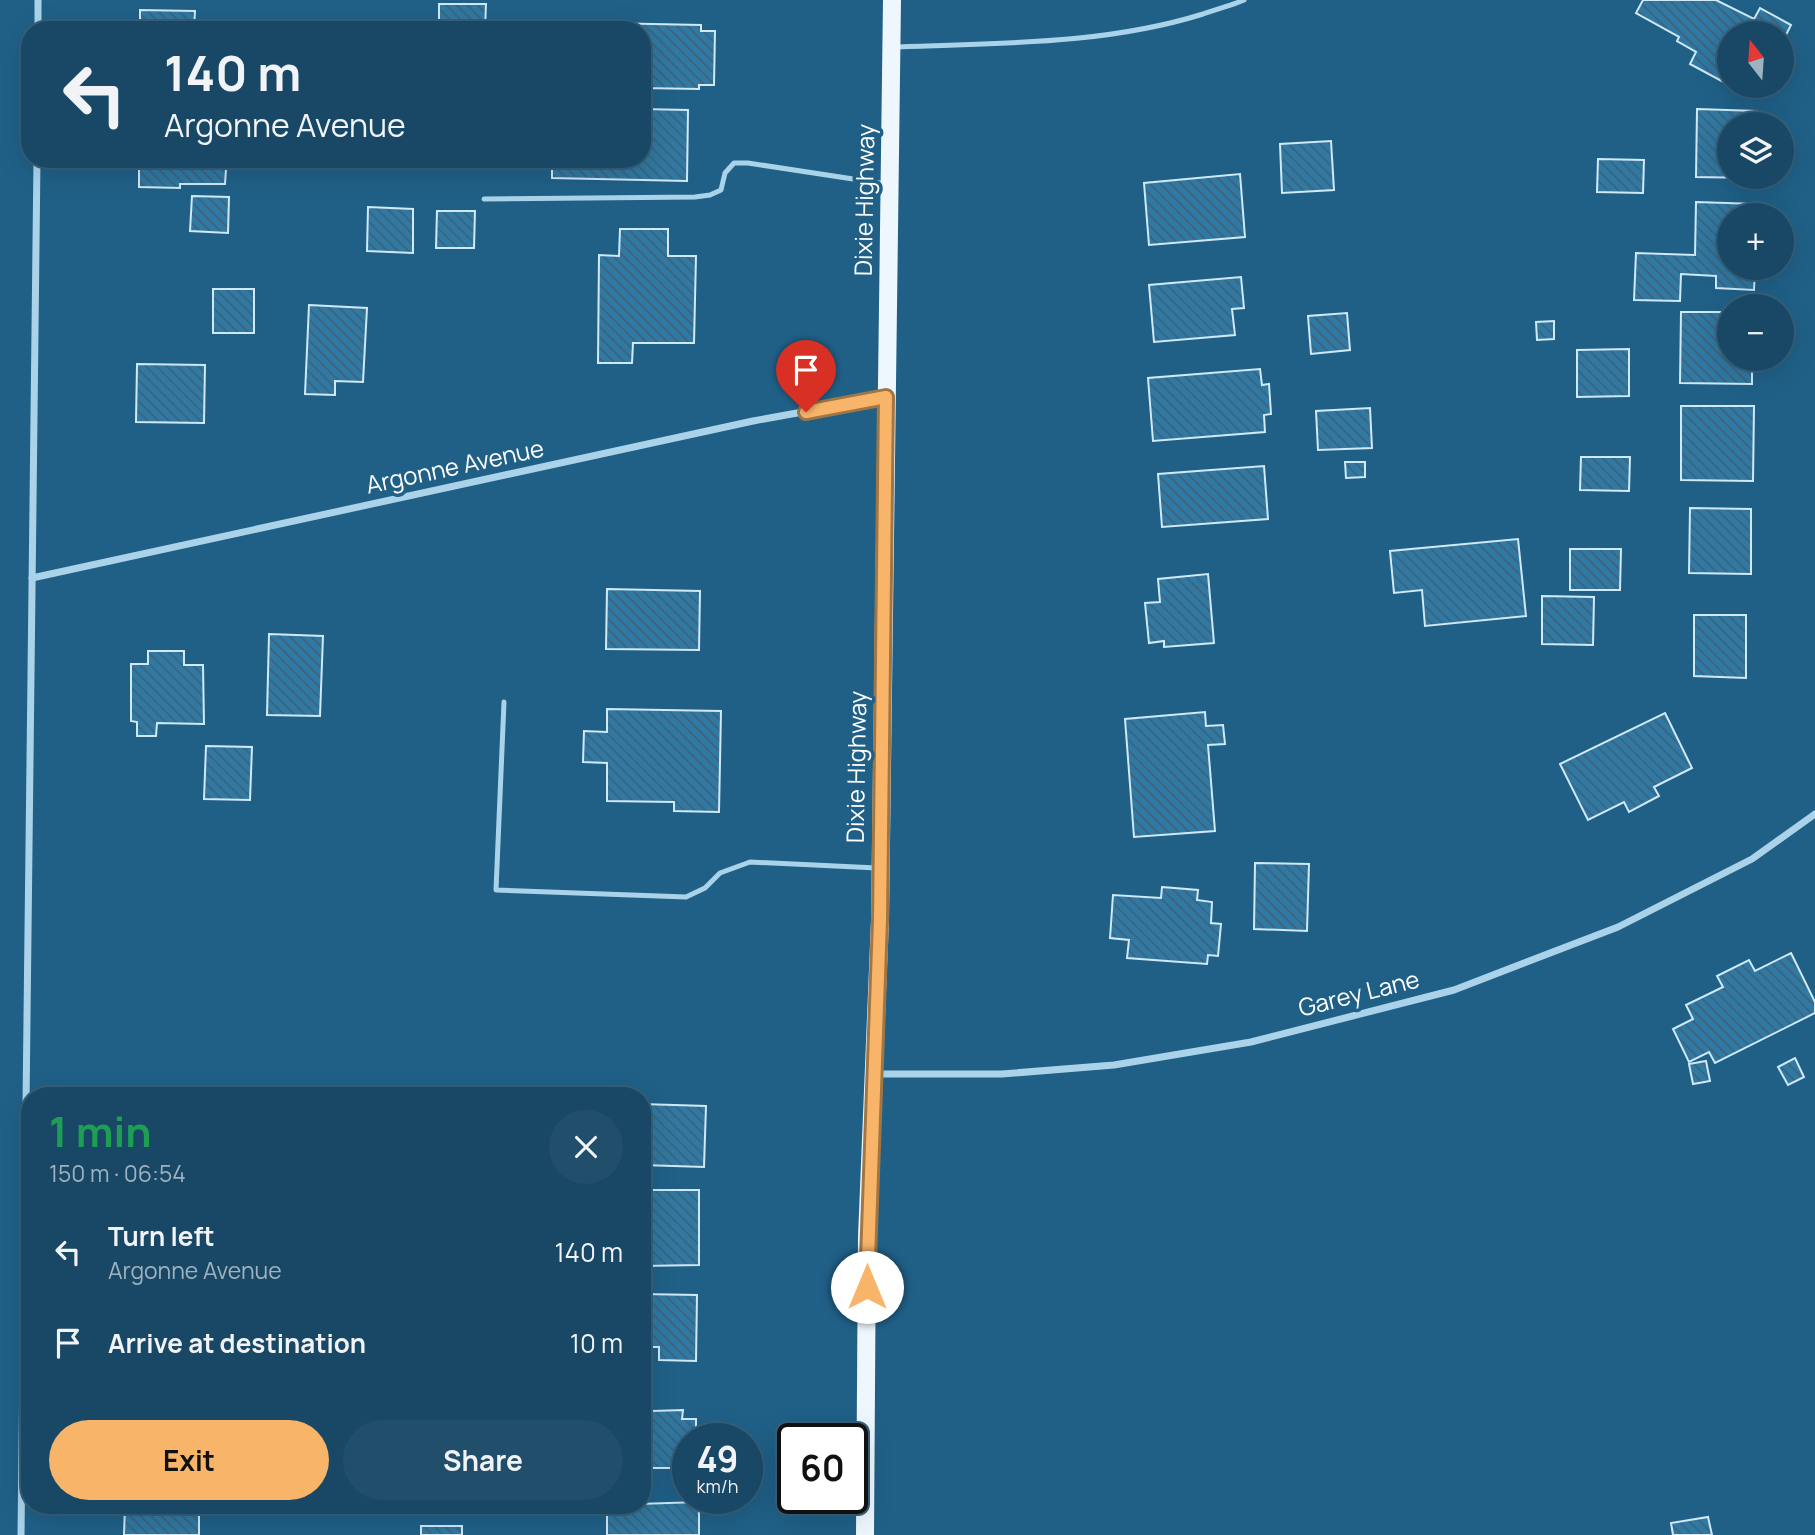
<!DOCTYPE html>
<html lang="en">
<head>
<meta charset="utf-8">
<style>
	body { margin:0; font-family:Manrope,sans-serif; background:#214f6b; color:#f1f3f6; height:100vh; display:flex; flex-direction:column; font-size:26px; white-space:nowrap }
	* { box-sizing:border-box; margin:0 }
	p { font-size:23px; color:#9fb2bf }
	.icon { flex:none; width:38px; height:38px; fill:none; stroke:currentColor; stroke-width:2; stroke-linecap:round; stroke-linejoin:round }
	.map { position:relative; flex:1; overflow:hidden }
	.side { position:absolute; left:21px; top:1087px; width:630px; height:427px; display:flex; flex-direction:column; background:#184865; border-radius:28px; box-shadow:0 7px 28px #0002,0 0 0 2px #366079 }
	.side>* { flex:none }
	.banner { position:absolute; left:21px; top:21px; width:630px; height:147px; border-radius:28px; box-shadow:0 7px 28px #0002,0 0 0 2px #366079; background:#184865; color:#f1f3f6; overflow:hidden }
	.needle { width:46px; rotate:343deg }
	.fabs { position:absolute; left:1717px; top:21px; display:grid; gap:14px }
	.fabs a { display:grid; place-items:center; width:77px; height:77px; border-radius:50%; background:#184865; box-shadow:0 7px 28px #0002,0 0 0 2px #366079; font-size:35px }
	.speed { position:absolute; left:672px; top:1423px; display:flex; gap:14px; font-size:35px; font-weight:700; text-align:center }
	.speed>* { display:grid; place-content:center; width:91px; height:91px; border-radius:50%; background:#184865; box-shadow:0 7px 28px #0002,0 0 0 2px #366079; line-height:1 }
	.speed small { font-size:18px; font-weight:400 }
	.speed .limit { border:4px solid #111; border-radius:10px; background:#fff; color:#111 }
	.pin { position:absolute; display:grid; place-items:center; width:60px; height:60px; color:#fff; margin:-72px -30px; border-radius:50% 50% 50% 0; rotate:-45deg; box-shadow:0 0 7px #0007 }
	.pin .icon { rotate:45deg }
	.me { position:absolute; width:77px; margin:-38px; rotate:0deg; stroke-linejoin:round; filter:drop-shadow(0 0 5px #0008) }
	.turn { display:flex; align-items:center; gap:24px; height:147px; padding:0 28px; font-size:32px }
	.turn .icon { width:91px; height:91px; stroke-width:2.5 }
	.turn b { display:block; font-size:49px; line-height:60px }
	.round { display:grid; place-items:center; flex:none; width:74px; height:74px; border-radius:37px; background:#214f6b }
	.summary { display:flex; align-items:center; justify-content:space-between; height:119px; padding:0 28px }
	h1 { font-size:42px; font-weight:700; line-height:52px; color:#1e9e55 }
	.cta { display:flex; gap:14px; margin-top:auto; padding:14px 28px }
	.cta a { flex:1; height:80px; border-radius:42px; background:#f8b56a; color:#111; font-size:28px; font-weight:700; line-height:80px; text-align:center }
	.cta a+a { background:#214f6b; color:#f1f3f6 }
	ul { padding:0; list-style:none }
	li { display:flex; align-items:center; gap:21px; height:91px; padding:0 28px }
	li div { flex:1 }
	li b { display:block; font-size:26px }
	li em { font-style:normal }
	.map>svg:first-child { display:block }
	.building { fill:url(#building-back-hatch); stroke:#cee9f8; stroke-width:2 }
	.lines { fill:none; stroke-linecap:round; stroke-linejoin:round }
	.lane { stroke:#aad3ea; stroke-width:5 }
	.street { stroke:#aad3ea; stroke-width:7 }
	.primary { stroke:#eef7fe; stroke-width:18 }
	.route-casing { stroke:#a17645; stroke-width:18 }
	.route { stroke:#f8b56a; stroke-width:12 }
	.labels { text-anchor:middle; stroke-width:7; stroke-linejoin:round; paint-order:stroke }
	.street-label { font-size:24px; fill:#fff; stroke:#206087 }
</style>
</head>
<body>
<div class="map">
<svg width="1815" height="1535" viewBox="0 0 1815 1535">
	<defs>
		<pattern id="building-back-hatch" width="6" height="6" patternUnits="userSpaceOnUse" patternTransform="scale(1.75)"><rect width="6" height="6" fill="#2f79a4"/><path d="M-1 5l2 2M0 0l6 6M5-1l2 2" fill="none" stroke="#3e6278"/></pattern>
	</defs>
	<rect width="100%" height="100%" fill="#206087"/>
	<g class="building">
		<path d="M1643,0H1716L1754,19L1760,8L1791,25L1782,43V33H1729V85L1690,64L1696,52L1677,41L1679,37L1636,13Z"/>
		<path d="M439,4H486L485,30H439Z"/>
		<path d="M140,10L195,11L194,30H140Z"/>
		<path d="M604,23L701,25V31H715L714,85H699V89L642,88V30H590V28H603Z"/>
		<path d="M1731,86H1758L1752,97Z"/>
		<path d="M642,109L688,110L687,181L552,178V159H642Z"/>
		<path d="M1697,109L1757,111V124H1729V177L1755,178L1696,177Z"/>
		<path d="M1331,141L1334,190L1282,193L1280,144Z"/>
		<path d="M156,159H237V168L226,169L225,184H180V188L139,187V162L156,163Z"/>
		<path d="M1598,159L1644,160L1643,193L1597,192Z"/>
		<path d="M1240,174L1245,237L1149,245L1144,183Z"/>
		<path d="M192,196L229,197L228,233L190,231Z"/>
		<path d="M1696,202L1757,204L1756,215H1729V268H1755L1754,290L1716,288V276L1681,274L1680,301L1634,300L1636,253L1695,255Z"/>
		<path d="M368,207L413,209V253L367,251Z"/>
		<path d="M437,211H475L474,248H436Z"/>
		<path d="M620,229H668V256H696L694,343H633L632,363H598L599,255L619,256Z"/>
		<path d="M1241,277L1244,308L1232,309L1235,335L1154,342L1149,285Z"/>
		<rect x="213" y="289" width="41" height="44"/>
		<path d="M309,305L367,308L363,382L335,381V395L305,394Z"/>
		<path d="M1681,312H1729V359H1752V384L1680,383Z"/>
		<path d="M1347,313L1350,350L1311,354L1308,316Z"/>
		<path d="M1554,321V339L1537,340L1536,322Z"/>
		<path d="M1629,349V396L1577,397V350Z"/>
		<path d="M137,364L205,365L204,423L136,422Z"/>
		<path d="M1260,369L1262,385L1269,384L1271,414L1264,415L1265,432L1153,441L1148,378Z"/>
		<path d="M1681,406H1754L1753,481L1681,480Z"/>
		<path d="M1370,408L1372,448L1318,450L1316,411Z"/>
		<path d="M1581,457H1630L1629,491L1580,490Z"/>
		<path d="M1345,462H1365V477L1346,478Z"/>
		<path d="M1264,466L1268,519L1162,527L1158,474Z"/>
		<path d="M1690,508L1751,509V574L1689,573Z"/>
		<path d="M1518,539L1526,616L1425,626L1422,590L1394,593L1390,551Z"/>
		<path d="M1570,549H1621L1620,590H1570Z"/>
		<path d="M1208,574L1214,643L1164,647V641L1149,643L1145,603L1160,602L1158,579Z"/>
		<path d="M607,589L700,591L699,650L606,649Z"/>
		<path d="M1542,596L1594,597L1593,645L1542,644Z"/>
		<path d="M1694,615H1746V678L1694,676Z"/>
		<path d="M269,634L323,636L320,716L267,715Z"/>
		<path d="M148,651H184V665H203L204,724L157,723L156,736H137V722L131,721V664H148Z"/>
		<path d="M607,709L721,711L719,812L674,811V802L607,801V763L583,762L584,731L607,732Z"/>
		<path d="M1205,712L1206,726L1223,725L1225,744L1208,745L1215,831L1134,837L1125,719Z"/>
		<path d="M1665,713L1692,768L1654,787L1659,796L1629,812L1624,802L1588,820L1560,764Z"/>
		<path d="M206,746L252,747L250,800L204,799Z"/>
		<path d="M1255,863L1309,864L1307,931L1254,929Z"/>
		<path d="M1162,887L1198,890L1197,900L1212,902L1211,923L1221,924L1218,956L1208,955L1207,964L1127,958L1129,940L1110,938L1113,895L1161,898Z"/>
		<path d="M1791,953L1815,1002V1013L1715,1063L1709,1052L1689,1062L1673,1029L1693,1019L1686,1005L1723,987L1717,976L1749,960L1755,971Z"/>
		<path d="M1795,1058L1804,1077L1788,1085L1778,1067Z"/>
		<path d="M1706,1061L1710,1081L1693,1084L1689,1064Z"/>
		<path d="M642,1104L706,1106L704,1167L642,1165Z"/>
		<path d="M642,1190H699V1265L642,1266Z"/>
		<path d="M642,1294L697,1295L696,1361L659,1360V1347H642Z"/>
		<path d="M642,1405H652V1411L683,1410L682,1419H696V1438H688V1461H679V1468H650V1473H642Z"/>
		<path d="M699,1502V1535H607V1505Z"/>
		<path d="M125,1505H199V1535H124Z"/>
		<path d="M1708,1517L1712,1535H1673L1671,1523Z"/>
		<rect x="421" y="1526" width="41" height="9"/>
	</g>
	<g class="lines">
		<g class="lane">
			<path d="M894,47C997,43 1104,45 1203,14C1216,9 1231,6 1244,0"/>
			<path d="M484,199L695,197L710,195L721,190L725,173L734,163H748L886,184"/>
			<path d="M504,702L496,890L686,897L705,888L720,873L750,862L877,868"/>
		</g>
		<g class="street">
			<path d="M38,30V0"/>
			<path d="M32,578L753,421L885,397"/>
			<path d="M874,1074H1002L1114,1065L1251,1042L1454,990L1618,927L1752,859L1815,814"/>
			<path d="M21,1535L37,159"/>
		</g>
		<path class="primary" d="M865,1535L867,1237L880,920L892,0"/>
	</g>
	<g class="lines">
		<defs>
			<path id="route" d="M806,412L886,397L880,920L867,1287"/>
		</defs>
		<use href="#route" class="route-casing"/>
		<use href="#route" class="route"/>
	</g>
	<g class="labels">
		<g class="street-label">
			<text transform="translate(865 200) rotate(-89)" y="8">Dixie Highway</text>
			<text transform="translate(455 467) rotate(-12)" y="8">Argonne Avenue</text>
			<text transform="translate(857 767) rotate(-89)" y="8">Dixie Highway</text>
			<text transform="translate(1359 994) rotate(-14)" y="8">Garey Lane</text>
		</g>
	</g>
</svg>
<div class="fabs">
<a><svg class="needle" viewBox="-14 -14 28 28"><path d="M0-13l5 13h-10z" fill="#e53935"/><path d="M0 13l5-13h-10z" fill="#9fb2bf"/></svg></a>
<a><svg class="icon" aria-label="layers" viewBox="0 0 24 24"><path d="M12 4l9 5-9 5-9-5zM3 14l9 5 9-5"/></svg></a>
<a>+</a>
<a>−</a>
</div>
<div class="speed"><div>49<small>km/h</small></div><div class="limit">60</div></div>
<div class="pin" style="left:806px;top:412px;background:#d93025"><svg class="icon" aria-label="arrive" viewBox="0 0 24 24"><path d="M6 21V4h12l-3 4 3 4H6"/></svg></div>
<svg class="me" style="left:867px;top:1287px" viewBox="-20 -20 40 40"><circle r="19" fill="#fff"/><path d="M0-13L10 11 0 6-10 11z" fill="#f8b56a"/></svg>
<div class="banner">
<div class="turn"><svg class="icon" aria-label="left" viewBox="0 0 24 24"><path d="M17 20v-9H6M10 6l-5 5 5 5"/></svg><div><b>140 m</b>Argonne Avenue</div></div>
</div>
<section class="side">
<div class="summary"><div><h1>1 min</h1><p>150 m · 06:54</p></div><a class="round"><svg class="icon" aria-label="close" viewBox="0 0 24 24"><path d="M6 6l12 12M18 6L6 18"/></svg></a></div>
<ul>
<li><svg class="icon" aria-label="left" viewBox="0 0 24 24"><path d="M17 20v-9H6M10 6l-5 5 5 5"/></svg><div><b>Turn left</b><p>Argonne Avenue</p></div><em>140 m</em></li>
<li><svg class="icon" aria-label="arrive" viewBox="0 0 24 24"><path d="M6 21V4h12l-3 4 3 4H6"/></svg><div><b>Arrive at destination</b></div><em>10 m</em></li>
</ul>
<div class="cta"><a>Exit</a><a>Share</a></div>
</section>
</div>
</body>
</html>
